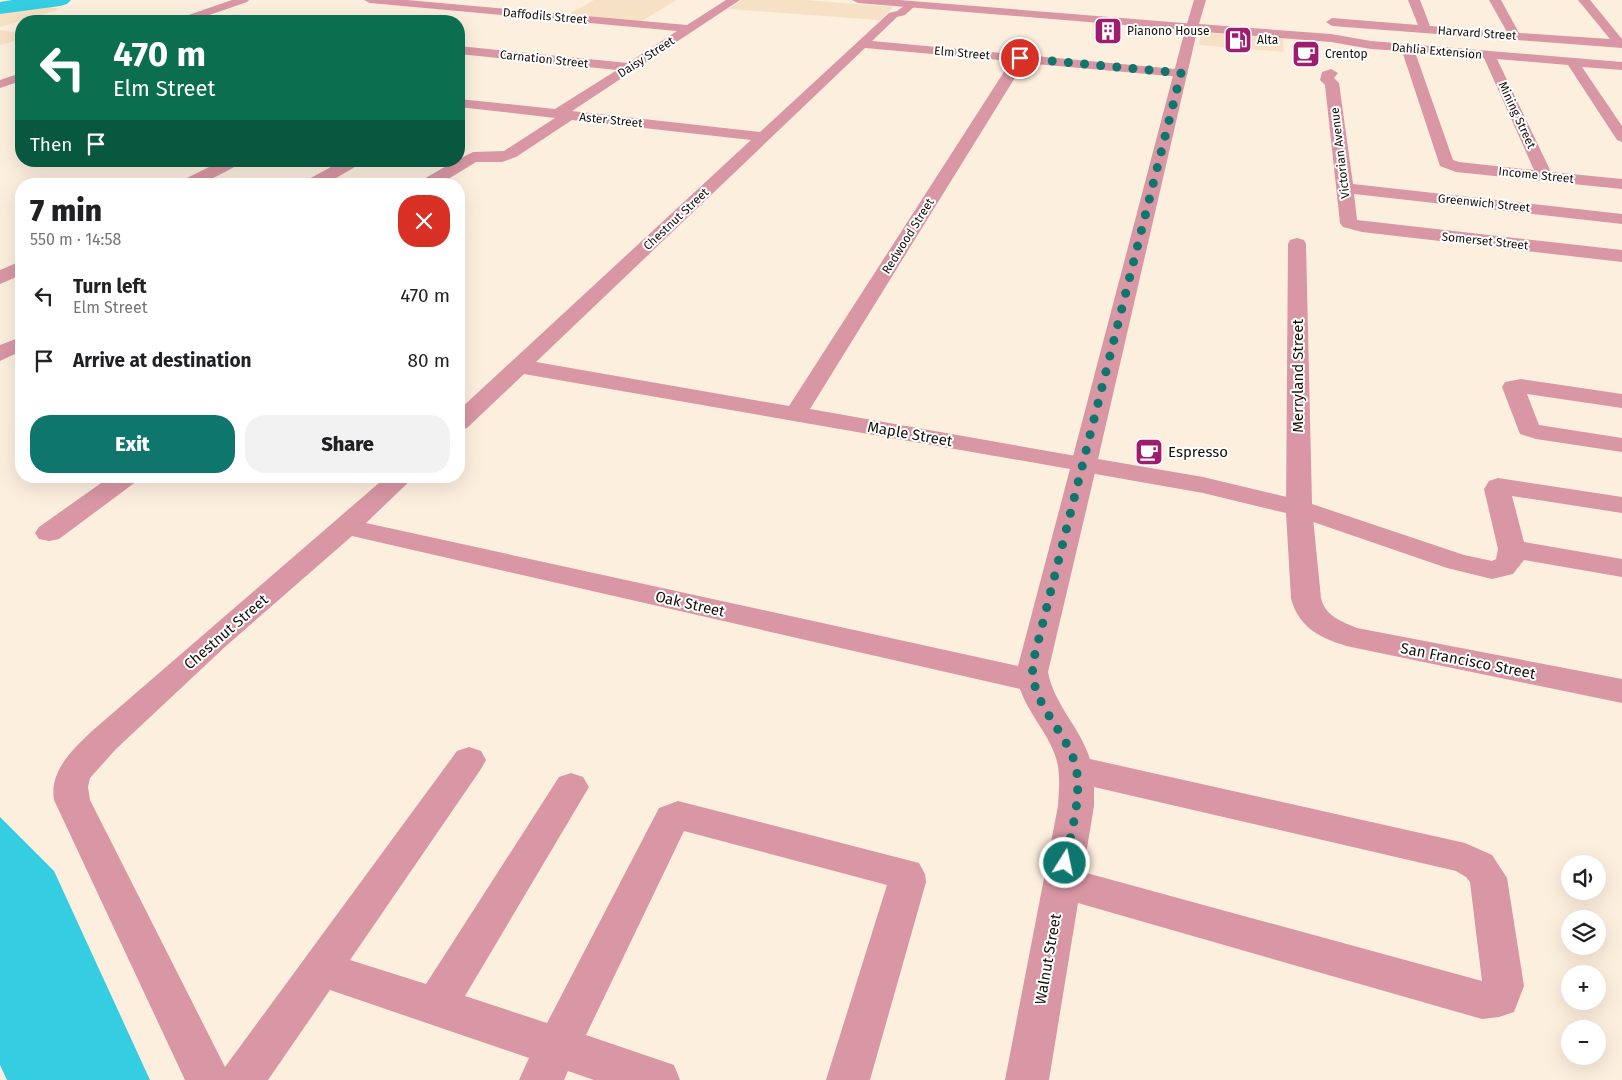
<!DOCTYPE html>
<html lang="en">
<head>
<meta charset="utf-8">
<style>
	body { margin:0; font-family:"Fira Sans",sans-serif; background:#f2f2f2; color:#202124; height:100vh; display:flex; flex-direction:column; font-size:19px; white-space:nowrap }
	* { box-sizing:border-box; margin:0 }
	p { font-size:16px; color:#757577 }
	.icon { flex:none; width:28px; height:28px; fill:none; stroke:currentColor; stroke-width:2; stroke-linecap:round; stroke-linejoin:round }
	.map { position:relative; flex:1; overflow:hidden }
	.side { position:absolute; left:15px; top:178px; width:450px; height:305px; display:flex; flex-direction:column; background:#fff; border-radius:20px; box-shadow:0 5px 20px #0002 }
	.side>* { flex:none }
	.hud { position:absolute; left:15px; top:15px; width:450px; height:152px; border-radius:20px; box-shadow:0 5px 20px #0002; background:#0b6e4f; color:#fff; overflow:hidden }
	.tools { position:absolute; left:1561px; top:855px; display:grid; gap:10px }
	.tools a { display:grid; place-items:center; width:45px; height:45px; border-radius:50%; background:#fff; box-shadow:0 5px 20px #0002; font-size:25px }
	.pin { position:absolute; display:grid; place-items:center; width:42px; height:42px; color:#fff; margin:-21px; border:2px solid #fff; border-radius:50%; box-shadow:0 1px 5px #0007 }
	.me { position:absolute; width:55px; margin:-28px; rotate:10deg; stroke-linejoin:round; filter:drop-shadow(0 0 4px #0008) }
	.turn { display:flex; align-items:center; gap:18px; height:105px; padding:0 15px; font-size:22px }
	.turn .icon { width:65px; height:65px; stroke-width:2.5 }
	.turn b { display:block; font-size:35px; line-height:42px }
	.then { display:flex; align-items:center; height:48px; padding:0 15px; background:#0003; gap:10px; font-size:19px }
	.round { display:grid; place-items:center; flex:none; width:52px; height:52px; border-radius:20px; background:#f2f2f2 }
	.summary { display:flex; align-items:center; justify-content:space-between; height:85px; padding:0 15px }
	h1 { font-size:30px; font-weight:800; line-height:38px }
	.primary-button { display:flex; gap:10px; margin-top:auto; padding:10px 15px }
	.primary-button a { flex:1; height:58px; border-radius:20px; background:#0f766e; color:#fff; font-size:20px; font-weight:800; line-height:58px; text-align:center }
	.primary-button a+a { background:#f2f2f2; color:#202124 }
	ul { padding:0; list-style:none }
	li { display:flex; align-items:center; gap:15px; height:65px; padding:0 15px }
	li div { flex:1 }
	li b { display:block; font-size:19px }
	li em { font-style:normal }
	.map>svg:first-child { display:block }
	.built { fill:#f7e1c5 }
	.water { fill:#35cde2 }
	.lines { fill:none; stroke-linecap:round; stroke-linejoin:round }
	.river { fill:#35cde2; fill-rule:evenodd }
	.minor { fill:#d996a4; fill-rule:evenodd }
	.tertiary { fill:#d996a4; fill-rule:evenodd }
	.route { stroke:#0f766e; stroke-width:9; stroke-dasharray:0 16.2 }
	.labels { text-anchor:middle; stroke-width:4; stroke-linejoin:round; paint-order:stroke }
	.far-street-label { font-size:12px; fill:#161009; stroke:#fff }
	.far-poi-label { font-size:12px; fill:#161009; stroke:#fff; text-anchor:start }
	.street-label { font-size:15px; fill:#161009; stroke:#fff }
	.poi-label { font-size:15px; fill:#161009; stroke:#fff; text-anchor:start }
</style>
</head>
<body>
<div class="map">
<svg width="1622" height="1080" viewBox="0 0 1622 1080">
	<rect width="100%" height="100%" fill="#fdefde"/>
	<g class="built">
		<path d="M594,0H677L640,22L565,16Z"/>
		<path d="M742,0H806L893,7L880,20L728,9Z"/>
		<path d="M41,5L61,9L0,27V14Z"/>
		<path d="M0,30L21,33V39L0,45Z"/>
		<path d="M1201,32L1283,38L1284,52L1199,45Z"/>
	</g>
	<path class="water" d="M0,817L54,871L150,1080H7L0,1065Z"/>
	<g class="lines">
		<path class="river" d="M12,0H71L67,4L60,6L0,14V2Z"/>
		<g class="minor">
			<path d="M232,0H249L247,2L192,21H175L177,19Z"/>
			<path d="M364,0H407L687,25L726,0H740L572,111L760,132L889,13L897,11L911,1L917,4L905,15L897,17L872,41L1186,70L1188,73L1186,76L1181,77L1024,63L810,409L1093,459L1097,464L1048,672C1054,705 1080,727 1090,759L1465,843L1492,855L1507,878L1524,986L1514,1012L1499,1017L1482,1019L1078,903L1049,1080H1005L1058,806C1059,789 1061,771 1055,755C1047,732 1028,713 1020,689L352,536L226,646L116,749L90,778L88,787L90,800L225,1067L457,751L469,747L481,751L486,760L481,769L350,960L426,984L559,777L571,773L583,777L589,787L465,996L547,1023L659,808L678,801L919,863L925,874L926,882L870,1080H826L887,885L684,831L586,1035L674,1065L680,1080H594L568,1071L564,1080H519L529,1058L330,990L268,1080H185L54,800C49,771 73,749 92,731L387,476H415L366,523L1018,666L1070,469L524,374L467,428L459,430V410L751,140L572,120L516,157L502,162H476L440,184H420L422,180L455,161H459V159L473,152L504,151L555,118L459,107V99L555,109L617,70L459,54V46L628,63L677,31L370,3ZM865,48L1011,61L789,406L536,362ZM1094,787L1456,871L1466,877L1470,882L1482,981L1083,872L1094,806Z"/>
			<path d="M1194,0H1206L1199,24L1331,34L1371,41L1622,62V70L1582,67L1622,126V142L1617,140L1568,65L1497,59L1551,172L1622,179V189L1456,172L1440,166L1402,51L1371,49L1331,42L1192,31L1186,27ZM1415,52L1484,58L1534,170L1459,162L1453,160Z"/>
			<path d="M1408,0H1420L1430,26L1507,32L1489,0H1501L1519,33L1610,39L1578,0H1590L1622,39V48L1332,26L1326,22L1332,18L1418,25Z"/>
			<path d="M1331,69L1338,73L1334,78L1339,83L1353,184L1622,214V224L1354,194L1357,220L1622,250V262L1362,232L1343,227L1340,223L1325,85L1320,80L1322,72Z"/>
			<path d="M21,73V81L0,88V80Z"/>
			<path d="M221,161H242L240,164L202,184H181L183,180Z"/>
			<path d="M342,161H362L360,164L326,184H305L307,180Z"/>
			<path d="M1297,238L1304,240L1306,244L1312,504L1464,555L1492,561L1496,559L1498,549L1484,489L1489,481L1498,478L1622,497V513L1512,496L1524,542L1622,559V577L1524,560L1513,574L1492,579L1447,568L1290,514L1286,508L1288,244L1290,240Z"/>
			<path d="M21,261V275L0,284V270Z"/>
			<path d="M21,337V351L0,361V345Z"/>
			<path d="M1521,379L1622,394V408L1527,394L1539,425L1622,438V452L1536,439L1520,434L1502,387L1505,382Z"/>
			<path d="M111,476H141L137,481L59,539L49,541L39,539L35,533L39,527Z"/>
		</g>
		<path class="tertiary" d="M852,0H899L1196,24L1198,27L1098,459L1203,477L1308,502L1312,508L1321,598C1325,616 1341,621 1357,628L1622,679V703L1351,647C1323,640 1298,628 1291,598L1286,513L1203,493L1084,472L1075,469L1071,464L1185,30L858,3Z"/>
	</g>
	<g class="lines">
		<path class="route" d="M1020,58L1181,73L1033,662C1028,703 1067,730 1076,767C1082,797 1071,833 1065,863"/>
	</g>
	<defs>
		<symbol id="building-square" viewBox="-11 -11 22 22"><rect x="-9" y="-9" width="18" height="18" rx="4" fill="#9f1d6e" stroke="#fff"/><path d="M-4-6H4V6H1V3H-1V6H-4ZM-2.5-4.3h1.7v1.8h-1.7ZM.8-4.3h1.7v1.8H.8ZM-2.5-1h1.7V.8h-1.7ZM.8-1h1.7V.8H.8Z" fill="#fff"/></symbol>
		<symbol id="fuel-square" viewBox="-11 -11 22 22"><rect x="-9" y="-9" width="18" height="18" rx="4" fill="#9f1d6e" stroke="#fff"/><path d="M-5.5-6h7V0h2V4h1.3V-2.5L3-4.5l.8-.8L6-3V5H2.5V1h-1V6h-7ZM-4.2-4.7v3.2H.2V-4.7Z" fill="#fff"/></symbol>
		<symbol id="cafe-square" viewBox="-11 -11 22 22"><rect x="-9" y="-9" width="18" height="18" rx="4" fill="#9f1d6e" stroke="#fff"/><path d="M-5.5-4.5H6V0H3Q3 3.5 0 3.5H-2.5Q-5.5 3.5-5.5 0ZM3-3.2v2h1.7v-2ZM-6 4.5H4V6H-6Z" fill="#fff"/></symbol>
	</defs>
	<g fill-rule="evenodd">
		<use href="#building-square" x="1092" y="15" width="32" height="32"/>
		<use href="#fuel-square" x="1222" y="24" width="32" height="32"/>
		<use href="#cafe-square" x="1290" y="38" width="32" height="32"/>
		<use href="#cafe-square" x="1133" y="436" width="32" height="32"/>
	</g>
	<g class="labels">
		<g class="far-street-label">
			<text transform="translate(545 16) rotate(5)" y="4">Daffodils Street</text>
			<text transform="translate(1477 33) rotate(4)" y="4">Harvard Street</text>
			<text transform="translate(1437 51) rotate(5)" y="4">Dahlia Extension</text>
			<text transform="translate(962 53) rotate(5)" y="4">Elm Street</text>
			<text transform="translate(646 57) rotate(-33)" y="4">Daisy Street</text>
			<text transform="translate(544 59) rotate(6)" y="4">Carnation Street</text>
			<text transform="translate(1517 115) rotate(65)" y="4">Mining Street</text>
			<text transform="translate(611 120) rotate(6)" y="4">Aster Street</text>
			<text transform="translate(1340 153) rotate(-97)" y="4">Victorian Avenue</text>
			<text transform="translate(1536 175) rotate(6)" y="4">Income Street</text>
			<text transform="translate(1484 203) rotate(6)" y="4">Greenwich Street</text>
			<text transform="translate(676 219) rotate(-43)" y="4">Chestnut Street</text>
			<text transform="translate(908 236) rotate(-58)" y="4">Redwood Street</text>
			<text transform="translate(1485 241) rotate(6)" y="4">Somerset Street</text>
		</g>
		<g class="far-poi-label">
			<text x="1127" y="35">Pianono House</text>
			<text x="1257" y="44">Alta</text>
			<text x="1325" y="58">Crentop</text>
		</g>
		<g class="street-label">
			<text transform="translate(1298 376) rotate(-90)" y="5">Merryland Street</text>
			<text transform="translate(910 434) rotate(10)" y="5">Maple Street</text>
			<text transform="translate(690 604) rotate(13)" y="5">Oak Street</text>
			<text transform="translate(226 632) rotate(-41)" y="5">Chestnut Street</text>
			<text transform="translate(1468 661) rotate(11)" y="5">San Francisco Street</text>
			<text transform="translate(1048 959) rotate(-80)" y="5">Walnut Street</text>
		</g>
		<g class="poi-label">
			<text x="1168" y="457">Espresso</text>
		</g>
	</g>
</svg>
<div class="tools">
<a><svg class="icon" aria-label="sound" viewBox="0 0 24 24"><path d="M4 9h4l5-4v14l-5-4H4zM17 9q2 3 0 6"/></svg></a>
<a><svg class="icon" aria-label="layers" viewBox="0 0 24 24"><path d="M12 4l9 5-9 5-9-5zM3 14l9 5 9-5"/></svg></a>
<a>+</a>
<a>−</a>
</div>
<div class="pin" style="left:1020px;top:58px;background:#d93025"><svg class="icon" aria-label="arrive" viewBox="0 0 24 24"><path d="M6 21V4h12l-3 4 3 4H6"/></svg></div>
<svg class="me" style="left:1065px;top:863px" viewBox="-20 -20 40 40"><circle r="17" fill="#0f766e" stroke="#fff" stroke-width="3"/><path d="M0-11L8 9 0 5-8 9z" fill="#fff"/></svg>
<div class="hud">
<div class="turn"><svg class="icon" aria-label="left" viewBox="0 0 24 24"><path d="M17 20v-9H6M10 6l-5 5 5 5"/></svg><div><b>470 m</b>Elm Street</div></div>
<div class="then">Then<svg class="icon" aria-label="arrive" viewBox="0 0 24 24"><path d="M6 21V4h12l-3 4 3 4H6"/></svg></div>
</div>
<section class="side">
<div class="summary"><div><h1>7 min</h1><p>550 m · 14:58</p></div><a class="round" style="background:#d93025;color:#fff"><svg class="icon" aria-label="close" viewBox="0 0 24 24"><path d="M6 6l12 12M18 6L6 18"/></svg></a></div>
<ul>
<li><svg class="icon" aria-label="left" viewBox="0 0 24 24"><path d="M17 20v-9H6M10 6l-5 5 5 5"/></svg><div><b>Turn left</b><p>Elm Street</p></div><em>470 m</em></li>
<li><svg class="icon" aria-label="arrive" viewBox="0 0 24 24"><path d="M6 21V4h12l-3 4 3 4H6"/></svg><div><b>Arrive at destination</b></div><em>80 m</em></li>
</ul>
<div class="primary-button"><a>Exit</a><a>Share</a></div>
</section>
</div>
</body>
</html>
